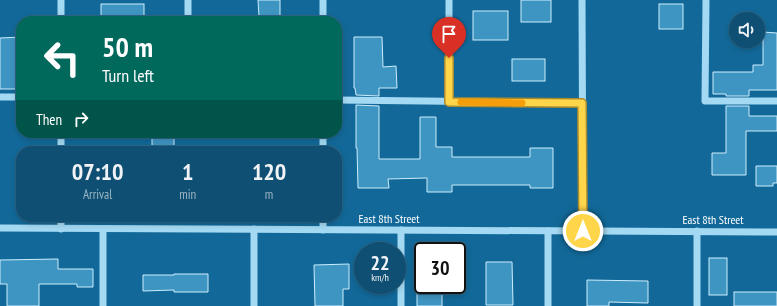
<!DOCTYPE html>
<html lang="en">
<head>
<meta charset="utf-8">
<style>
	body { margin:0; font-family:"PT Sans Narrow",sans-serif; background:#175678; color:#f1f3f6; height:100vh; display:flex; flex-direction:column; font-size:15px; white-space:nowrap }
	* { box-sizing:border-box; margin:0 }
	p { font-size:13px; color:#9bb5c4 }
	.icon { flex:none; width:22px; height:22px; fill:none; stroke:currentColor; stroke-width:2; stroke-linecap:round; stroke-linejoin:round }
	.map { position:relative; flex:1; overflow:hidden }
	.side { position:absolute; left:16px; top:146px; width:326px; height:76px; display:flex; flex-direction:column; background:#0e4f73; border-radius:16px; box-shadow:0 2px 6px #0003,0 0 0 1px #2e6685 }
	.side>* { flex:none }
	.top-card { position:absolute; left:16px; top:16px; width:326px; height:122px; border-radius:16px; box-shadow:0 2px 6px #0003,0 0 0 1px #2e6685; background:#00695c; color:#fff; overflow:hidden }
	.fabs { position:absolute; left:729px; top:12px; display:grid; gap:8px }
	.fabs a { display:grid; place-items:center; width:36px; height:36px; border-radius:50%; background:#0e4f73; box-shadow:0 2px 6px #0003,0 0 0 1px #2e6685; font-size:20px }
	.speed { position:absolute; left:354px; top:242px; display:flex; gap:8px; font-size:20px; font-weight:700; text-align:center }
	.speed>* { display:grid; place-content:center; width:52px; height:52px; border-radius:50%; background:#0e4f73; box-shadow:0 2px 6px #0003,0 0 0 1px #2e6685; line-height:1 }
	.speed small { font-size:10px; font-weight:400 }
	.speed .limit { border:2px solid #111; border-radius:6px; background:#fff; color:#111 }
	.pin { position:absolute; display:grid; place-items:center; width:34px; height:34px; color:#fff; margin:-41px -17px; border-radius:50% 50% 50% 0; rotate:-45deg; box-shadow:0 0 4px #0007 }
	.pin .icon { rotate:45deg }
	.me { position:absolute; width:44px; margin:-22px; rotate:0deg; stroke-linejoin:round; filter:drop-shadow(0 0 3px #0008) }
	.turn { display:flex; align-items:center; gap:14px; height:84px; padding:0 20px; font-size:18px }
	.turn .icon { width:52px; height:52px; stroke-width:2.5 }
	.turn b { display:block; font-size:28px; line-height:34px }
	.then { display:flex; align-items:center; height:38px; padding:0 20px; background:#0003; gap:8px; font-size:15px }
	.eta { display:flex; justify-content:space-evenly; align-items:center; height:68px; text-align:center }
	.eta b { font-size:24px; font-weight:600; line-height:28px }
	.map>svg:first-child { display:block }
	.building { fill:#3f95c2; stroke:#ccedfd }
	.lines { fill:none; stroke-linecap:round; stroke-linejoin:round }
	.minor { stroke:#a4d9f3; stroke-width:7 }
	.route-casing { stroke:#a68a30; stroke-width:10 }
	.route { stroke:#ffd54a; stroke-width:7 }
	.slow { stroke:#f59e0b; stroke-width:7 }
	.labels { text-anchor:middle; stroke-width:3; stroke-linejoin:round; paint-order:stroke }
	.street-label { font-size:12px; fill:#fff; stroke:#126999 }
</style>
</head>
<body>
<div class="map">
<svg width="777" height="306" viewBox="0 0 777 306">
	<rect width="100%" height="100%" fill="#126999"/>
	<g class="building">
		<path d="M258,0H280V16L259,17Z"/>
		<rect x="521" y="0" width="30" height="22"/>
		<rect x="101" y="4" width="43" height="17"/>
		<rect x="659" y="4" width="24" height="25"/>
		<rect x="473" y="11" width="35" height="29"/>
		<path d="M763,32L777,33V90H749V96H726V94H713V72H753V65H763Z"/>
		<path d="M21,37V89H0V38Z"/>
		<path d="M354,37H382L383,67L396,66L397,88H379V96L356,95L355,88H354Z"/>
		<rect x="512" y="59" width="33" height="22"/>
		<path d="M356,105L379,106V159H420V117H436V147H452V157H530V148H553V188H530V185H452V192H427V178L388,179L389,188H358L357,148H356Z"/>
		<path d="M726,106H749V116H777V131H746V175H712V153H726Z"/>
		<rect x="152" y="133" width="22" height="18"/>
		<path d="M756,166H777V183H773V186H756Z"/>
		<rect x="709" y="258" width="18" height="37"/>
		<path d="M58,259V269H93V287H77V284H39V306H7V284H0V260Z"/>
		<path d="M486,262H512L513,305H486Z"/>
		<path d="M349,264V289H343V306H315L314,265Z"/>
		<path d="M174,274H208V292H174V290L143,291V275H174Z"/>
		<path d="M587,280L648,281V303L609,302V306H587Z"/>
		<rect x="417" y="289" width="25" height="17"/>
		<rect x="734" y="292" width="43" height="14"/>
	</g>
	<g class="lines">
		<g class="minor">
			<path d="M323,0V21"/>
			<path d="M582,0L583,231"/>
			<path d="M706,0L705,101H777"/>
			<path d="M61,21V0"/>
			<path d="M188,21V0"/>
			<path d="M0,97H21"/>
			<path d="M337,100L583,103"/>
			<path d="M449,102V0"/>
			<path d="M61,133V151"/>
			<path d="M323,133V151"/>
			<path d="M61,217V229"/>
			<path d="M323,217V230"/>
			<path d="M0,228L777,232"/>
			<path d="M103,229V306"/>
			<path d="M548,231V306"/>
			<path d="M697,231V306"/>
			<path d="M254,306V229"/>
			<path d="M401,306V230"/>
		</g>
	</g>
	<g class="lines">
		<defs>
			<path id="route" d="M449,58V102L582,103L583,231"/>
		</defs>
		<use href="#route" class="route-casing"/>
		<use href="#route" class="route"/>
		<path class="slow" d="M461,102L522,103"/>
	</g>
	<g class="labels">
		<g class="street-label">
			<text x="389" y="223">East 8th Street</text>
			<text x="713" y="224">East 8th Street</text>
		</g>
	</g>
</svg>
<div class="fabs">
<a><svg class="icon" aria-label="sound" viewBox="0 0 24 24"><path d="M4 9h4l5-4v14l-5-4H4zM17 9q2 3 0 6"/></svg></a>
</div>
<div class="speed"><div>22<small>km/h</small></div><div class="limit">30</div></div>
<div class="pin" style="left:449px;top:58px;background:#d93025"><svg class="icon" aria-label="arrive" viewBox="0 0 24 24"><path d="M6 21V4h12l-3 4 3 4H6"/></svg></div>
<svg class="me" style="left:583px;top:231px" viewBox="-20 -20 40 40"><circle r="17" fill="#ffd54a" stroke="#fff" stroke-width="3"/><path d="M0-11L8 9 0 5-8 9z" fill="#fff"/></svg>
<div class="top-card">
<div class="turn"><svg class="icon" aria-label="left" viewBox="0 0 24 24"><path d="M17 20v-9H6M10 6l-5 5 5 5"/></svg><div><b>50 m</b>Turn left</div></div>
<div class="then">Then<svg class="icon" aria-label="right" viewBox="0 0 24 24"><path d="M7 20v-9h11M14 6l5 5-5 5"/></svg></div>
</div>
<section class="side">
<div class="eta">
<div><b>07:10</b><p>Arrival</p></div>
<div><b>1</b><p>min</p></div>
<div><b>120</b><p>m</p></div>
</div>
</section>
</div>
</body>
</html>
